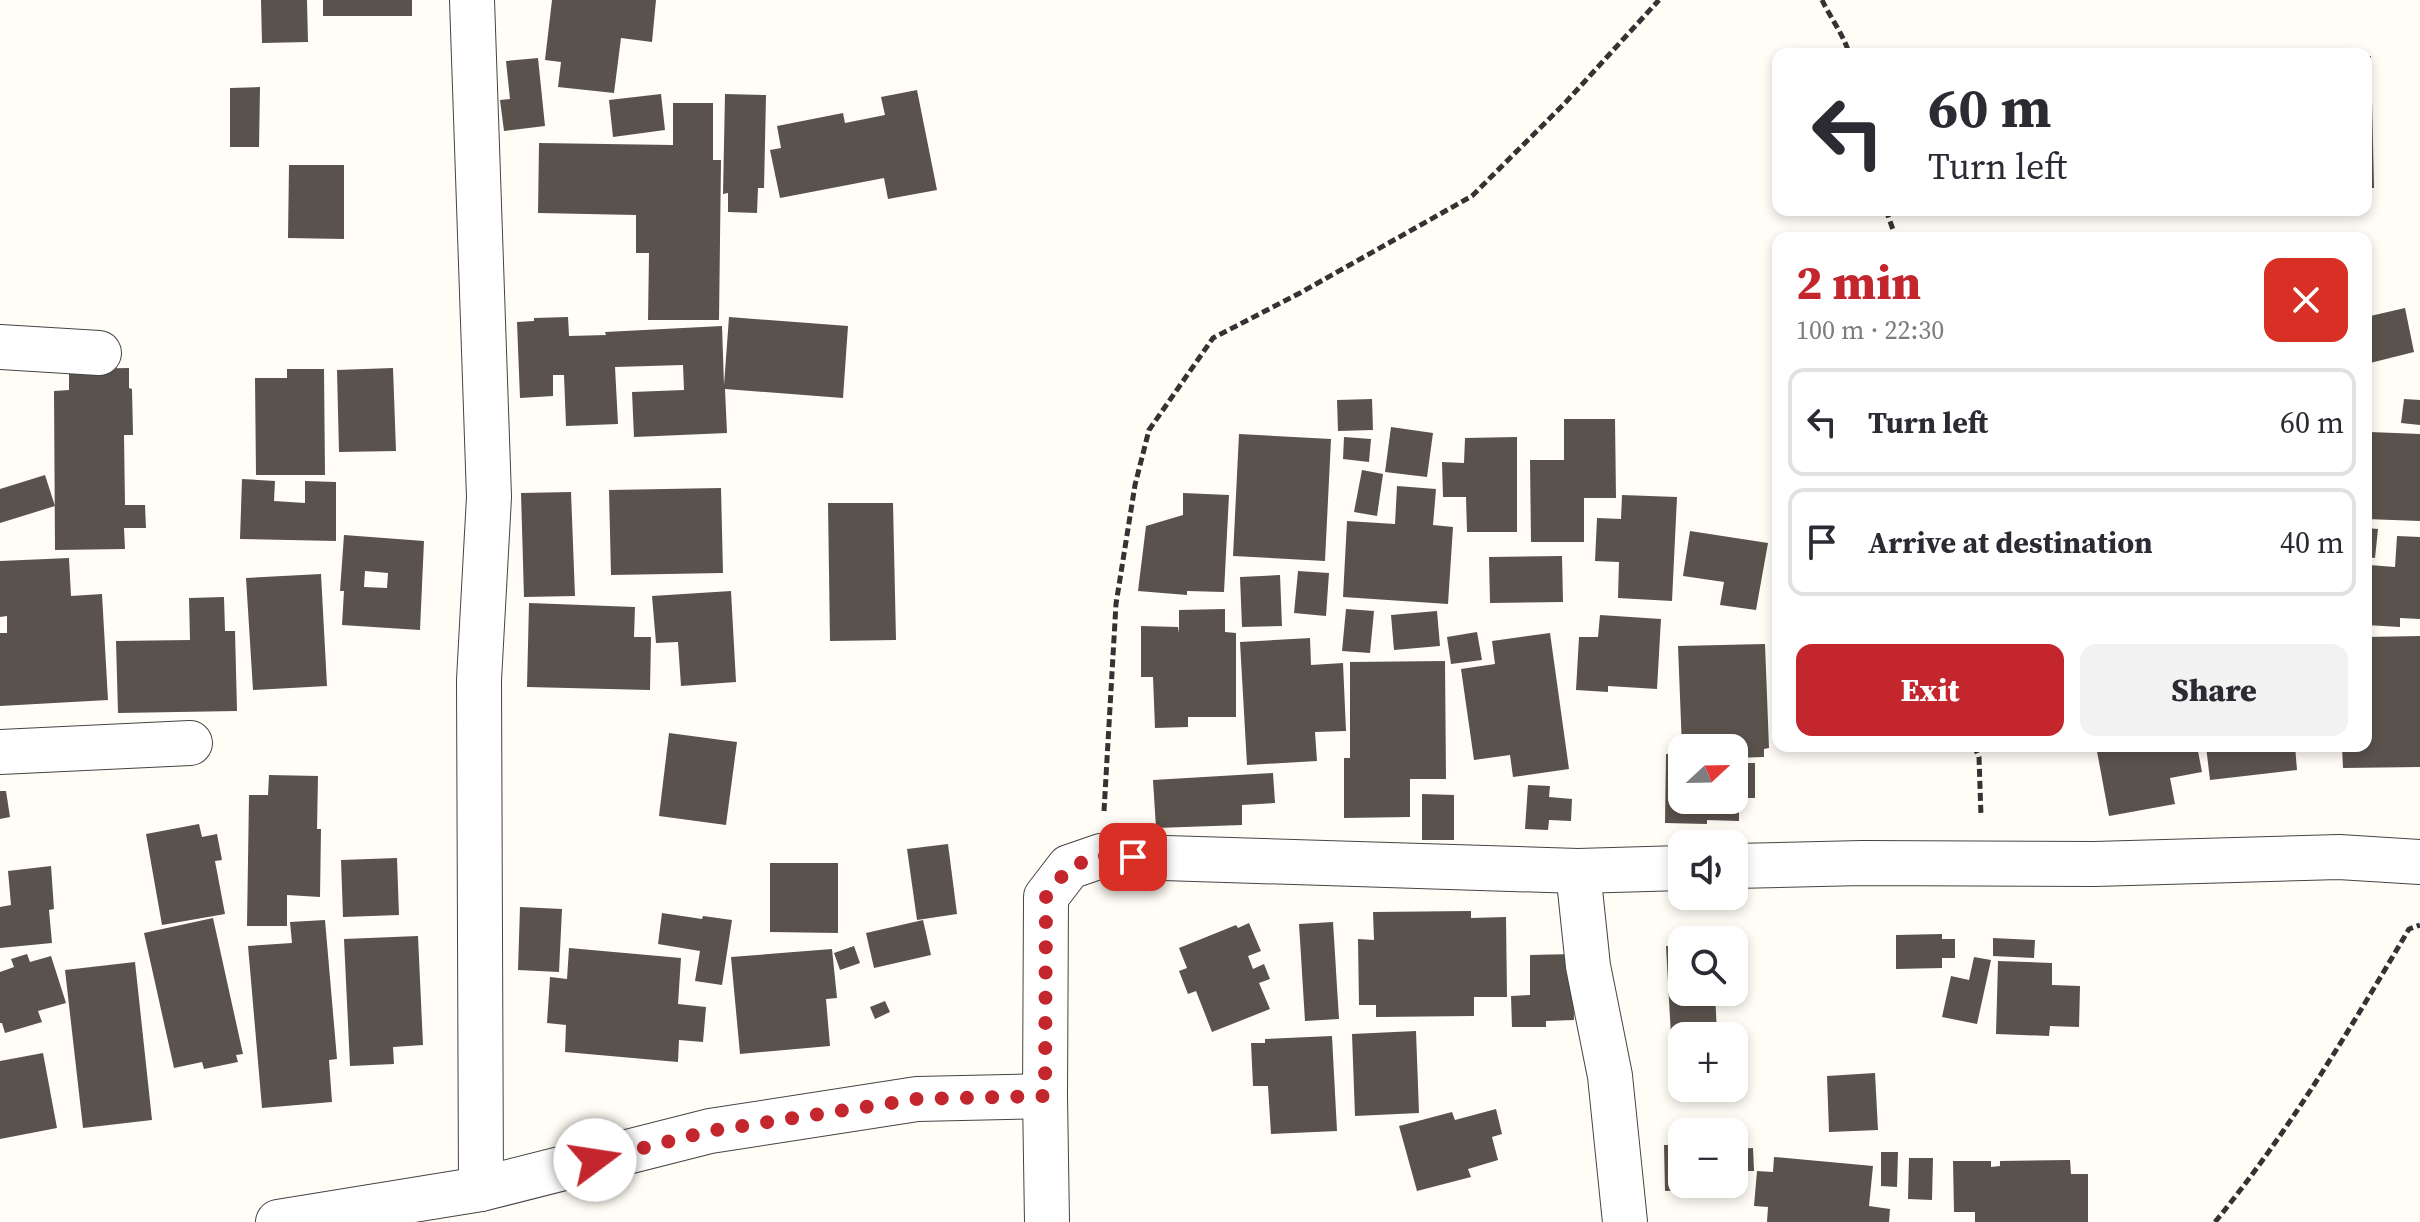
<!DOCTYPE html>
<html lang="en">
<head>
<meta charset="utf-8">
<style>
	body { margin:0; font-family:"Source Serif 4",serif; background:#f2f2f3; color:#2b2b33; height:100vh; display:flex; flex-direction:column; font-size:30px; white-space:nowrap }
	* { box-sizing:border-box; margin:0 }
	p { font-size:26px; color:#7c7c81 }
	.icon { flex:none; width:44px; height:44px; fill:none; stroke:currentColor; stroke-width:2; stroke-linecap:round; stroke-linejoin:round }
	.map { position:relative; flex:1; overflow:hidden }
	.sheet { position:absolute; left:1772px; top:232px; width:600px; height:520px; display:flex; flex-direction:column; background:#fff; border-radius:16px; box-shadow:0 4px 12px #0003 }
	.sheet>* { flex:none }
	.guide { position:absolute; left:1772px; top:48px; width:600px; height:168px; border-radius:16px; box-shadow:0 4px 12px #0003; background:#fff; color:#2b2b33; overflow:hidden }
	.needle { width:52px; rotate:68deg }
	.tools { position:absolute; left:1668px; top:734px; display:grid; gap:16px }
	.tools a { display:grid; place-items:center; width:80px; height:80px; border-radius:16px; background:#fff; box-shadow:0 4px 12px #0003; font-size:40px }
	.pin { position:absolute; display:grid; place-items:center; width:68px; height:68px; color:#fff; margin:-34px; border-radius:16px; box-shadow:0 4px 12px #0006 }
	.me { position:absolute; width:88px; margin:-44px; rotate:76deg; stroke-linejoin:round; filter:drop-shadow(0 0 6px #0008) }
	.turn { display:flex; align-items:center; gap:28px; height:168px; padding:0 24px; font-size:36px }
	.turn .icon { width:104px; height:104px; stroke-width:2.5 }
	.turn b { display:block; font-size:56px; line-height:68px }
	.round { display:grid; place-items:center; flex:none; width:84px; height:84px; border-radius:16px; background:#f2f2f3 }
	.summary { display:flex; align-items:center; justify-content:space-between; height:136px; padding:0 24px }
	h1 { font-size:48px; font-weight:800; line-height:60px; color:#c4262e }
	.primary-button { display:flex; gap:16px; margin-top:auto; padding:16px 24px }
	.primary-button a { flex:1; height:92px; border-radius:16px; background:#c4262e; color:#fff; font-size:32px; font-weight:800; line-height:92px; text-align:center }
	.primary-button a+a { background:#f2f2f3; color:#2b2b33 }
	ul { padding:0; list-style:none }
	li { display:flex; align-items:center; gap:24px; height:108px; margin:0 16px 12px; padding:0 8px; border:4px solid #e1e1e2; border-radius:16px }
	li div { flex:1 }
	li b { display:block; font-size:30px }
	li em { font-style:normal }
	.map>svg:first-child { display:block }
	.building { fill:#5a524d; fill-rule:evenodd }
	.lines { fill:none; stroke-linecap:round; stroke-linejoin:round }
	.minor-casing { stroke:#444; stroke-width:46 }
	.path { stroke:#333; stroke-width:5; stroke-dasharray:8 4; stroke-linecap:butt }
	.minor { stroke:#fff; stroke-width:44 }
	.route { stroke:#c4262e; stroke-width:14; stroke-dasharray:0 25.2 }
</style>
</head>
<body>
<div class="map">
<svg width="2420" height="1222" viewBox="0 0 2420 1222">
	<rect width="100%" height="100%" fill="#fffdf5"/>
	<g class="building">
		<path d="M261,0H307L308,42L262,43Z"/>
		<rect x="323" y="0" width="89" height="16"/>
		<path d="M552,0H656L652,42L621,38L614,93L558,87L561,62L545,60Z"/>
		<path d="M2366,56H2371L2374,188H2366Z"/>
		<path d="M538,58L545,126L504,131L500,100L510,99L506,61Z"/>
		<path d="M260,87L259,147H230V88Z"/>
		<path d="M917,90L937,190L888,199L884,178L780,198L770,150L781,148L777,126L843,113L845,123L885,115L881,97Z"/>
		<path d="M661,94L665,130L613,137L609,100Z"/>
		<path d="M725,94L766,95L764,188H758L757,213L728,212V193L723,194Z"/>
		<path d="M673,103H713V160H721L719,320H648L649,253H636V215L538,213L539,143L673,145Z"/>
		<path d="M289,165H344V239L288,238Z"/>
		<path d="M2405,308L2414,352L2366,364V317Z"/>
		<path d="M568,317L569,336L606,335L605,332L722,326L724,385L729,317L848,326L843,398L725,389L727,433L634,437L632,392L684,390L683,365L615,367L618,424L566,426L564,375H553V396L520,398L517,322L534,321V318Z"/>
		<path d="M129,368V388L132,389L133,435H124L125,505H145L146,528H124L125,549L55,550L54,391L69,390V369Z"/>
		<path d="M393,368L396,451L339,452L337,370Z"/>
		<path d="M287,369H324L325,475H256L255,378H287Z"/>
		<path d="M1372,399L1373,430L1338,431L1337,400Z"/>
		<path d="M2404,399L2420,400V425L2401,423Z"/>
		<path d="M1564,419H1615L1616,498H1584V542H1531L1530,460H1564Z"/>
		<path d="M1391,427L1433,433L1427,477L1385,472Z"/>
		<path d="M2370,432L2420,434V521L2366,519V447H2370Z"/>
		<path d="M1239,434L1331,439L1325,561L1233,556Z"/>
		<path d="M1344,437L1371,439L1369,462L1343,459Z"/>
		<path d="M1517,437V532H1467L1466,497H1443L1442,462L1464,463L1465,438Z"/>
		<path d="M1362,470L1383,474L1377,516L1354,512Z"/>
		<path d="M45,475L55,506L0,523V489Z"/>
		<path d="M242,479L275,481L274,501L305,503V481L336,482V541L240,539Z"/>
		<path d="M1397,486L1436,489L1433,525L1453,527L1448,604L1343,597L1347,521L1395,524Z"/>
		<path d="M721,488L723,573L611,575L609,490Z"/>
		<path d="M571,492L575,596L524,597L521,493Z"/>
		<path d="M1183,493L1229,495L1224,592L1187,591V595L1138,591L1146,526L1183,515Z"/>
		<path d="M1622,495L1677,497L1672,601L1618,598L1619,562L1595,561L1597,518L1621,519Z"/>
		<path d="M828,503H893L896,640L830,641Z"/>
		<path d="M2366,528L2378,529L2375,558L2366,557Z"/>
		<path d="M1690,531L1768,543L1756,610L1720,605L1724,582L1683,576Z"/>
		<path d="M344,535L424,541L420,630L342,625L344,591H340ZM365,571L388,573L387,588L364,587Z"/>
		<path d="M2397,536L2420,537V619L2400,618V627L2366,625V582H2368L2369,565L2395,567Z"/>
		<path d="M1562,556L1563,602L1490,603L1489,557Z"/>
		<path d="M69,558L71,596L102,594L108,700L0,706V633H7V616L0,617V561Z"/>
		<path d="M1298,571L1329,573L1326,616L1294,613Z"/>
		<path d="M321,574L327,686L253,690L246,578Z"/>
		<path d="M1280,575L1282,626L1242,627L1240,577Z"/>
		<path d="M731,591L736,682L681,686L678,642L656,643L652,596Z"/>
		<path d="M224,597L225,631H235L237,711L118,713L116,641L190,640L189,598Z"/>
		<path d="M529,603L635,607L634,637H651L650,690L527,687Z"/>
		<path d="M1225,609V632L1236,633V717H1188V727L1155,728L1153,677H1141V626L1178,627L1179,633V610Z"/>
		<path d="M1346,609L1374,611L1370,653L1342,651Z"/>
		<path d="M1437,611L1440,646L1394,650L1391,615Z"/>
		<path d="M1600,615L1661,619L1657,689L1608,686V692L1576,690L1579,637H1598Z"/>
		<path d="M1477,632L1482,660L1451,664L1447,637Z"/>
		<path d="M1550,633L1569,769L1513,777L1510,755L1474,760L1461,669L1495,664L1492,641Z"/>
		<path d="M2420,636V767L2343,768L2342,746H2366V637Z"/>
		<path d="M1310,638L1311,665L1343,663L1346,731L1315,732L1317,761L1247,765L1240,642Z"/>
		<path d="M1765,644L1769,748L1764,749V757L1734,758V748H1682L1678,646Z"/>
		<path d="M1445,661L1446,779H1410V817L1344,818V758H1350V662Z"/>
		<path d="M669,733L737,742L726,825L659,816Z"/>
		<path d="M2096,746H2197L2202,772L2170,778L2175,804L2109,816Z"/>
		<path d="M2206,746H2295L2297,770L2210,780Z"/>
		<path d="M1666,754H1682V800H1734V763H1755V798H1739V821L1707,820V824L1665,823Z"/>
		<path d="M1273,773L1275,803L1242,805V825L1156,828L1153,780Z"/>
		<path d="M269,775L318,776L317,829H321L320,897L287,895V926H247L249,795H268Z"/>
		<path d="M1528,785L1550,786L1549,797L1572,799L1571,821L1549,820L1548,830L1525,829Z"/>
		<path d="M0,791H6L10,817L0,819Z"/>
		<path d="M1422,794L1454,795V840H1422Z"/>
		<path d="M199,824L202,837L217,834L222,860L215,861L225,914L162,925L146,834Z"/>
		<path d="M948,844L957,914L917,920L907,849Z"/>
		<path d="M397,858L399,915L343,917L341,860Z"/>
		<path d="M770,863H838V933L770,932Z"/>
		<path d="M51,866L54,909L49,910L52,943L0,948V907L11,905L8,871Z"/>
		<path d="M520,907L562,909L559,972L518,970Z"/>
		<path d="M1471,911V918L1506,917L1507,997H1474V1016L1376,1017V1005H1359L1358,939L1374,940L1373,912Z"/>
		<path d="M662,913L702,919L703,916L732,920L722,985L695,981L700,951L658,944Z"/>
		<path d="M213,918L243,1054L236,1055L238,1062L204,1069L202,1062L174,1068L144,933Z"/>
		<path d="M325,920L337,1059L329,1060L332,1102L262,1108L248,946L292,943L290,922Z"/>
		<path d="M923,920L931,955L874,968L866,933Z"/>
		<path d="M1333,922L1339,1019L1305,1021L1299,924Z"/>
		<path d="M1249,923L1261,951L1248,956L1253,969L1264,964L1270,979L1259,983L1270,1009L1212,1032L1196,991L1188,994L1179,971L1187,968L1179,948L1236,925L1238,928Z"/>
		<path d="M1710,930V940H1682V992H1715L1717,1034L1671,1036L1666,946H1678V931Z"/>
		<path d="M1942,934V939H1955V958H1942V968L1896,969V935Z"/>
		<path d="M418,936L423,1045L393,1047L394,1064L350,1066L344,939Z"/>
		<path d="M1993,938L2035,940L2034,958L1993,956Z"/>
		<path d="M854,946L860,963L840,970L834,953Z"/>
		<path d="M569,948L681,958L678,1004L706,1007L703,1042L679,1040L678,1062L565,1052L566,1025L547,1023L550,977L567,979Z"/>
		<path d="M832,949L837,998L826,999L830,1046L740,1054L731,957Z"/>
		<path d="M27,954L30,962L51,956L66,1003L38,1011L42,1022L5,1033L2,1023H0V972L14,967L11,959Z"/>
		<path d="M1573,954L1574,1020L1546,1021V1027H1512L1511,996L1530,995V955Z"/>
		<path d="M1974,957L1991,960L1977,1024L1942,1017L1951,976L1969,980Z"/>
		<path d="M1998,961L2052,963V985L2080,986L2079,1027L2050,1026L2049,1036L1996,1034Z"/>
		<path d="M135,962L152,1120L83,1128L65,970Z"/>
		<path d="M885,1001L890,1012L875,1019L870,1007Z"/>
		<path d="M1416,1031L1419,1113L1355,1116L1352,1034Z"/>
		<path d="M1332,1036L1337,1131L1271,1134L1268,1086H1253L1251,1043H1265V1039Z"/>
		<path d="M43,1053L57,1128L0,1139V1061Z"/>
		<path d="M1875,1073L1878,1130L1829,1132L1827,1076Z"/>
		<path d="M1496,1109L1502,1134L1492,1137L1498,1160L1468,1169L1471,1177L1417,1191L1399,1126L1452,1112L1455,1120Z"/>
		<path d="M1664,1145H1682V1184H1734V1189L1665,1191Z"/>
		<path d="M1753,1148L1754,1171H1734V1149Z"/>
		<path d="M1881,1152H1898L1897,1187L1881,1186Z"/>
		<path d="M1774,1157L1873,1166L1869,1206L1890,1209L1889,1222H1767L1768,1207L1754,1206L1757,1171L1773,1172Z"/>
		<path d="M1909,1158H1933L1932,1200L1908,1199Z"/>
		<path d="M2070,1160L2071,1174H2088V1222H1975V1212H1954L1953,1161H1991V1167L2000,1166V1161Z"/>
	</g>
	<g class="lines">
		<defs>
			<g id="minor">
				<path d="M472,0L489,497L479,680L481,1189"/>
				<path d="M0,347L99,353"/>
				<path d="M0,752L190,743"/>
				<path d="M1734,866L1862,863L2094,864L2339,857L2420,862"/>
				<path d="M1578,871L1588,966L1610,1076L1625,1222"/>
				<path d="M278,1222L481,1189L710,1131L917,1099L1045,1096"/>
				<path d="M1047,1222L1045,1096L1046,897L1069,867L1101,856L1578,871L1682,868"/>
			</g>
		</defs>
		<use href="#minor" class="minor-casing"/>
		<g class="path">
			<path d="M1822,0C1829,15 1846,39 1849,54"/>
			<path d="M1886,210L1896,238"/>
			<path d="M1974,746L1979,757L1981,816"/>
			<path d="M1104,811L1116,604L1135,485L1149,430L1213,338L1300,293L1472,196L1565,103L1659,0"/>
			<path d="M2215,1222C2289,1132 2350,1029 2409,929L2420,925"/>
		</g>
		<use href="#minor" class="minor"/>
	</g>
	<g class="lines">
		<path class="route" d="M595,1160L710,1131L917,1099L1045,1096L1046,897L1069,867L1101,856L1133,857"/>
	</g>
</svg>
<div class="tools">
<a><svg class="needle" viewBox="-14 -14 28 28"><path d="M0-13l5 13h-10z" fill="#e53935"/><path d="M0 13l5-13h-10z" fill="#7c7c81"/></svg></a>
<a><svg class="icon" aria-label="sound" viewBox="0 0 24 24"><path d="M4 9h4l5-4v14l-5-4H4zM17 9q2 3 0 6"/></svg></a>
<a><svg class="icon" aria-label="search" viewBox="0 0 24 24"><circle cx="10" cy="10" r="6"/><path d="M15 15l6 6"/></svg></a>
<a>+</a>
<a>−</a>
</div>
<div class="pin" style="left:1133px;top:857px;background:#d93025"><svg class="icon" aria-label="arrive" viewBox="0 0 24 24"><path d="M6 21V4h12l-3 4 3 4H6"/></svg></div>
<svg class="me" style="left:595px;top:1160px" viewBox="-20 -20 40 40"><circle r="19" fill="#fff"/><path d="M0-13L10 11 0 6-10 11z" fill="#c4262e"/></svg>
<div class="guide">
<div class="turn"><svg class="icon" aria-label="left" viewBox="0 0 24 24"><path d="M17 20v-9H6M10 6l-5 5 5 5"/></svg><div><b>60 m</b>Turn left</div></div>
</div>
<section class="sheet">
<div class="summary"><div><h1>2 min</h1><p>100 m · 22:30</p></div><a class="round" style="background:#d93025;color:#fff"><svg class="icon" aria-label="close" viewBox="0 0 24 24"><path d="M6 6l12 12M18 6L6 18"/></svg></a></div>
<ul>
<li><svg class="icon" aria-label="left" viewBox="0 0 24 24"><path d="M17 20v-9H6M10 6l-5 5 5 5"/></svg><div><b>Turn left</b></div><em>60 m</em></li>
<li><svg class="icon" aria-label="arrive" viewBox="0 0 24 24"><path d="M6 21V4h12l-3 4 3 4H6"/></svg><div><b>Arrive at destination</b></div><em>40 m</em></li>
</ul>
<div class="primary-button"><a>Exit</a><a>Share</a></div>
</section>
</div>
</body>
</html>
